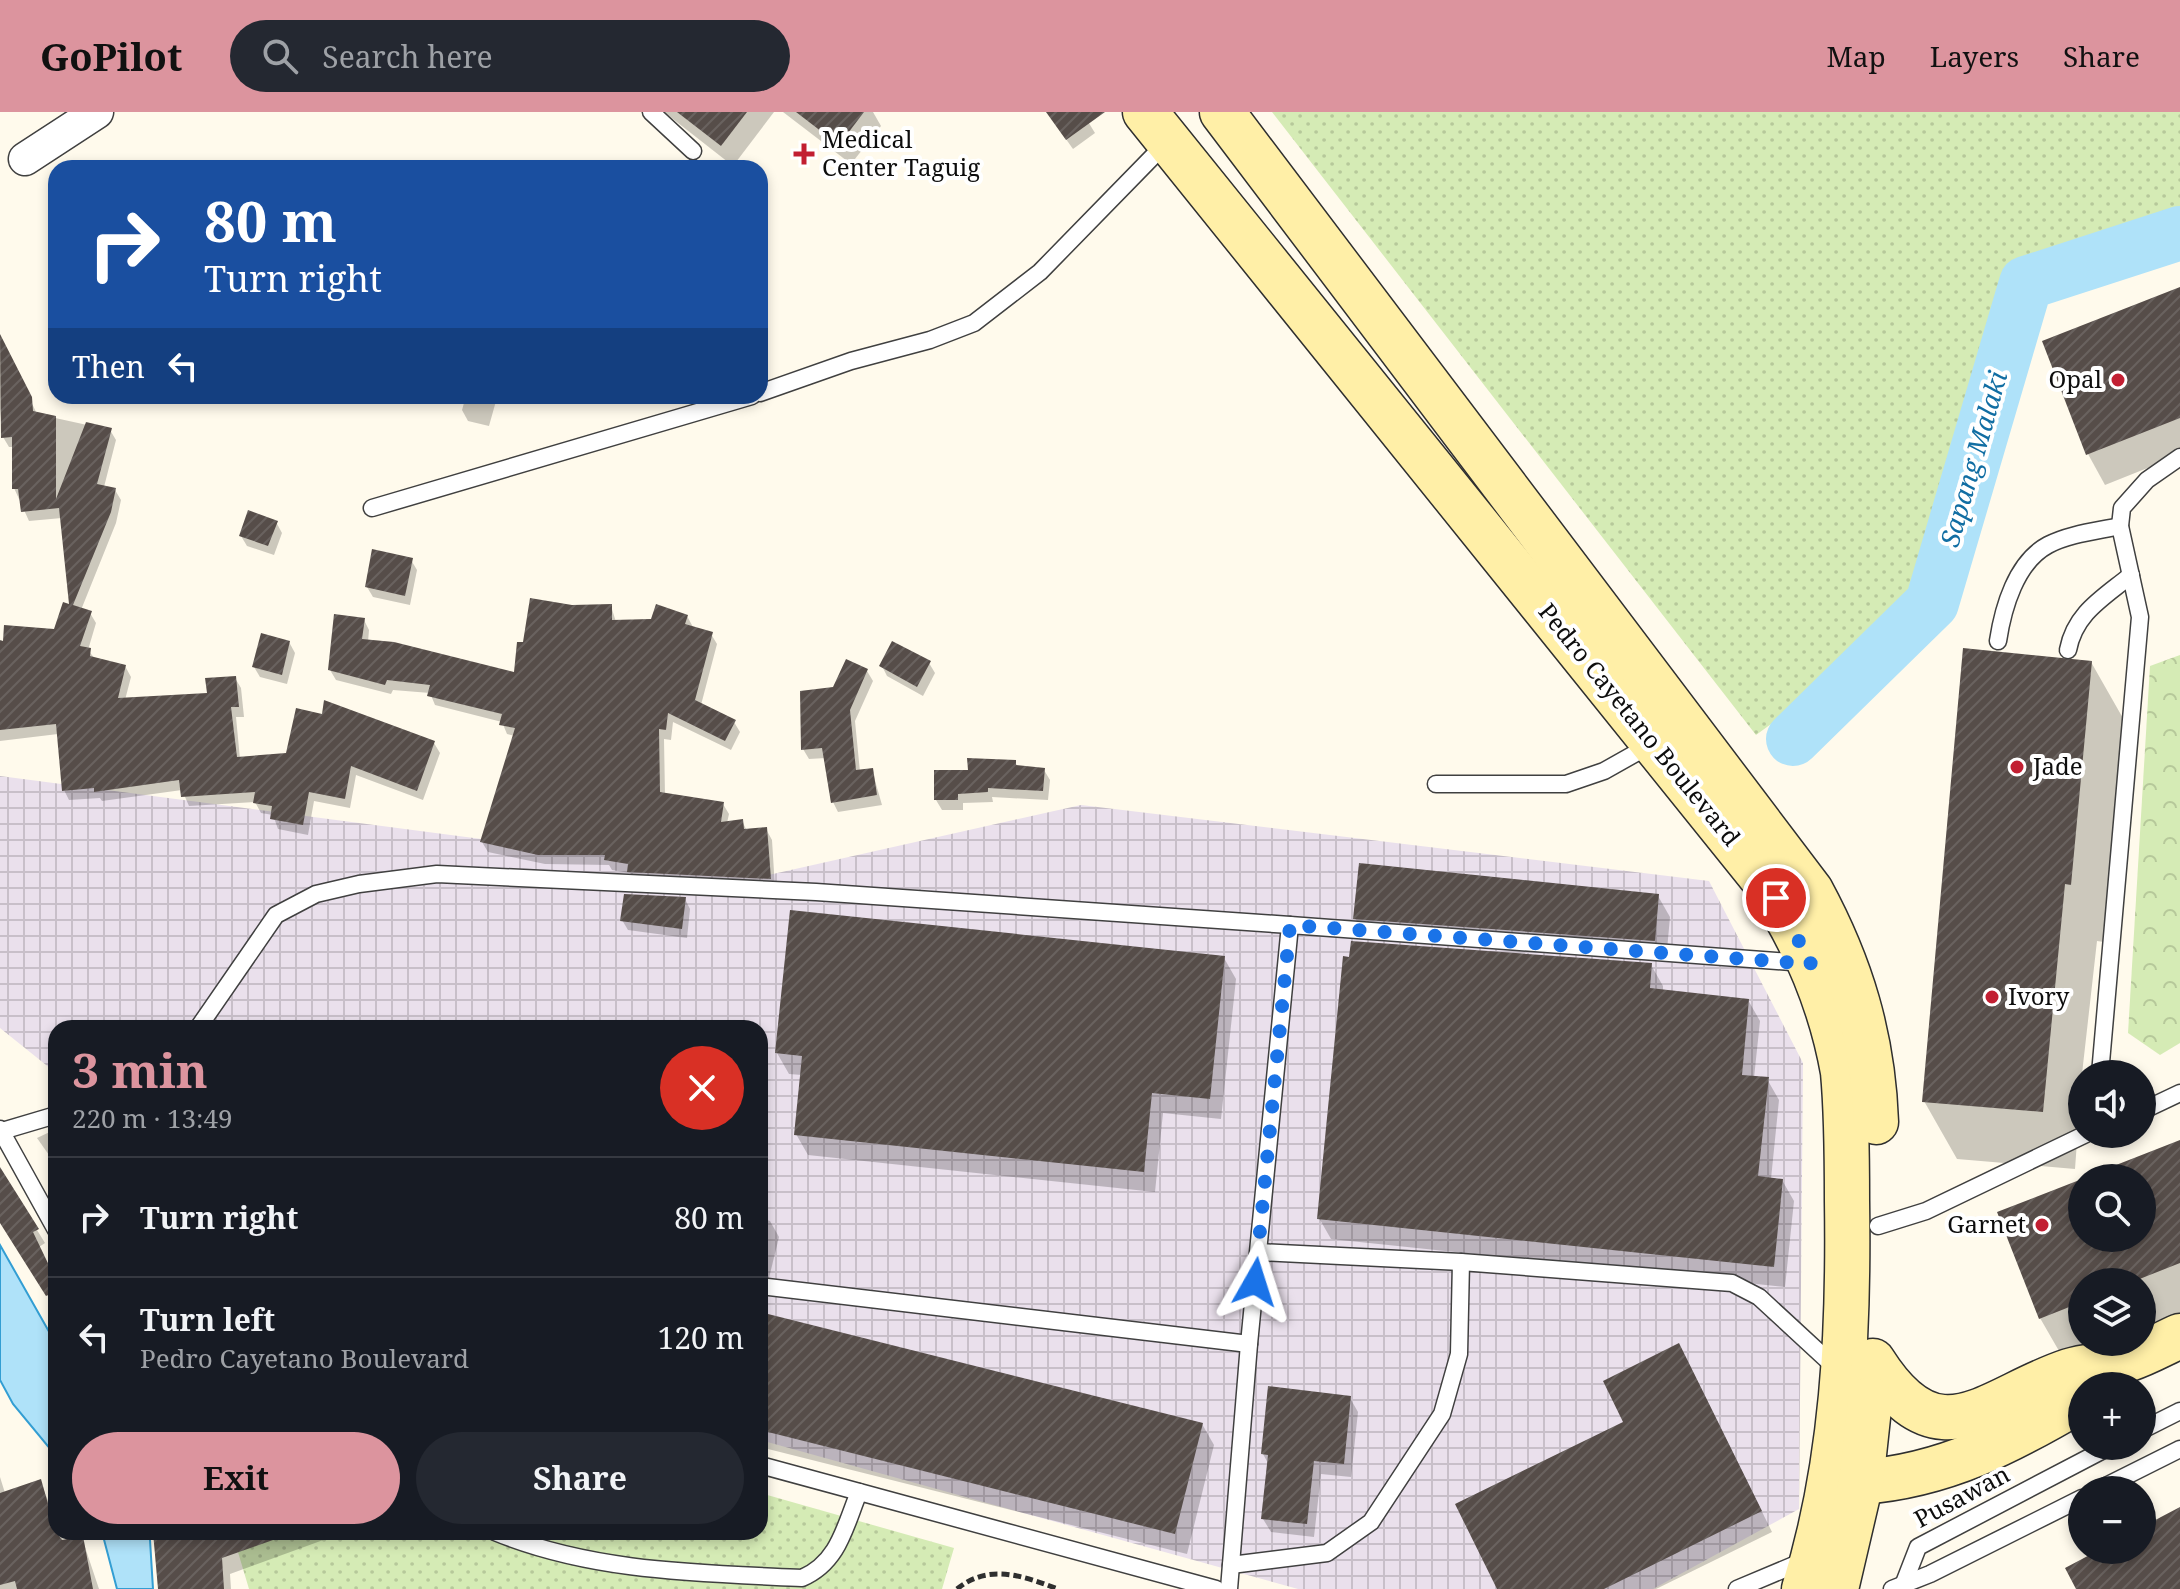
<!DOCTYPE html>
<html lang="en">
<head>
<meta charset="utf-8">
<style>
	body { margin:0; font-family:"Noto Serif",serif; background:#242831; color:#f1f3f6; height:100vh; display:flex; flex-direction:column; font-size:30px; white-space:nowrap }
	* { box-sizing:border-box; margin:0 }
	p { font-size:26px; color:#9ea1a6 }
	.icon { flex:none; width:44px; height:44px; fill:none; stroke:currentColor; stroke-width:2; stroke-linecap:round; stroke-linejoin:round }
	.map { position:relative; flex:1; overflow:hidden }
	.panel { position:absolute; left:48px; top:908px; width:720px; height:520px; display:flex; flex-direction:column; background:#171b24; border-radius:24px; box-shadow:0 4px 12px #0003 }
	.panel>* { flex:none }
	.top-card { position:absolute; left:48px; top:48px; width:720px; height:244px; border-radius:24px; box-shadow:0 4px 12px #0003; background:#1a4fa0; color:#fff; overflow:hidden }
	.buttons { position:absolute; left:2068px; top:948px; display:grid; gap:16px }
	.buttons a { display:grid; place-items:center; width:88px; height:88px; border-radius:50%; background:#171b24; box-shadow:0 4px 12px #0003; font-size:40px }
	.pin { position:absolute; display:grid; place-items:center; width:68px; height:68px; color:#fff; margin:-34px; border:4px solid #fff; border-radius:50%; box-shadow:0 2px 8px #0007 }
	.me { position:absolute; width:88px; margin:-44px; rotate:6deg; stroke-linejoin:round; filter:drop-shadow(0 0 6px #0008) }
	.turn { display:flex; align-items:center; gap:28px; height:168px; padding:0 24px; font-size:36px }
	.turn .icon { width:104px; height:104px; stroke-width:2.5 }
	.turn b { display:block; font-size:56px; line-height:68px }
	.then { display:flex; align-items:center; height:76px; padding:0 24px; background:#0003; gap:16px; font-size:30px }
	.round { display:grid; place-items:center; flex:none; width:84px; height:84px; border-radius:42px; background:#242831 }
	.head { display:flex; align-items:center; justify-content:space-between; height:136px; padding:0 24px }
	h1 { font-size:48px; font-weight:700; line-height:60px; color:#dc949e }
	.action { display:flex; gap:16px; margin-top:auto; padding:16px 24px }
	.action a { flex:1; height:92px; border-radius:48px; background:#dc949e; color:#111; font-size:32px; font-weight:700; line-height:92px; text-align:center }
	.action a+a { background:#242831; color:#f1f3f6 }
	ul { padding:0; list-style:none }
	li { display:flex; align-items:center; gap:24px; height:120px; padding:0 24px; border-top:2px solid #363941 }
	li div { flex:1 }
	li b { display:block; font-size:30px }
	li em { font-style:normal }
	header { display:flex; align-items:center; gap:48px; box-sizing:border-box; height:112px; padding:0 40px; background:#dc949e; color:#111 }
	header strong { font-size:38px }
	nav { display:flex; gap:44px; margin-inline-start:auto; font-size:28px }
	.search { width:560px; height:72px; background:#242831; display:flex; align-items:center; gap:20px; box-sizing:border-box; padding:0 28px; border-radius:44px; color:#9ea1a6; font-size:30px }
	.map>svg:first-child { display:block }
	.industrial { fill:url(#industrial-grid) }
	.grass { fill:url(#grass-dots) }
	.park { fill:url(#park-crowns) }
	.water { fill:#afe2f9; stroke:#339ed3; stroke-width:2 }
	.shadow { fill:#0003; fill-rule:evenodd }
	.lines { fill:none; stroke-linecap:round; stroke-linejoin:round }
	.river { stroke:#afe2f9; stroke-width:54 }
	.building { fill:url(#building-hatch) }
	.lane-casing { stroke:#404040; stroke-width:19 }
	.street-casing { stroke:#404040; stroke-width:35 }
	.secondary-casing { stroke:#2f2f2f; stroke-width:47 }
	.path { stroke:#2f2f2f; stroke-width:5; stroke-dasharray:8 4; stroke-linecap:butt }
	.lane { stroke:#fff; stroke-width:16 }
	.street { stroke:#fff; stroke-width:32 }
	.secondary { stroke:#ffefa7; stroke-width:44 }
	.route { stroke:#1a73e8; stroke-width:14; stroke-dasharray:0 25.2 }
	.poi-dot { fill:#c21f32; stroke:#fff; stroke-width:3 }
	.labels { text-anchor:middle; stroke-width:8; stroke-linejoin:round; paint-order:stroke }
	.poi-label { font-size:24px; fill:#0d0d0d; stroke:#fff; text-anchor:start }
	.street-label { font-size:24px; fill:#0d0d0d; stroke:#fff }
	.water-label { font-size:26px; font-style:italic; fill:#116ea3; stroke:#fff }
</style>
</head>
<body>
<header>
<strong>GoPilot</strong>
<div class="search"><svg class="icon" aria-label="search" viewBox="0 0 24 24"><circle cx="10" cy="10" r="6"/><path d="M15 15l6 6"/></svg>Search here</div>
<nav><a>Map</a><a>Layers</a><a>Share</a></nav>
</header>
<div class="map">
<svg width="2180" height="1477" viewBox="0 0 2180 1477">
	<defs>
		<pattern id="industrial-grid" width="8" height="8" patternUnits="userSpaceOnUse" patternTransform="scale(2)"><rect width="8" height="8" fill="#eae0ec"/><path d="M0 4h8M4 0v8" fill="none" stroke="#c8bfc9"/></pattern>
		<pattern id="grass-dots" width="8" height="8" patternUnits="userSpaceOnUse" patternTransform="scale(2)"><rect width="8" height="8" fill="#d5ebb5"/><path d="M2 2h.1M6 6h.1" fill="none" stroke="#b6c89a" stroke-width="1.8" stroke-linecap="round"/></pattern>
		<pattern id="park-crowns" width="20" height="18" patternUnits="userSpaceOnUse" patternTransform="scale(2)"><rect width="20" height="18" fill="#d5ebb5"/><path d="M2 6a3 3 0 1 1 6 0M12 15a3 3 0 1 1 6 0" fill="none" stroke="#b6c89a"/></pattern>
		<pattern id="building-hatch" width="6" height="6" patternUnits="userSpaceOnUse" patternTransform="scale(2)"><rect width="6" height="6" fill="#564d49"/><path d="M-1 1l2-2M0 6l6-6M5 7l2-2" fill="none" stroke="#69625f"/></pattern>
	</defs>
	<rect width="100%" height="100%" fill="#fffaec"/>
	<path class="industrial" d="M0,664L764,764L1081,693L1709,769L1803,951L1799,1397L1653,1477H1298L760,1328V916H56V961L0,916Z"/>
	<g class="grass">
		<path d="M1272,0H2180V98L2010,161L1902,498L1848,556L1756,623Z"/>
		<path d="M760,1381L954,1436L942,1477H249L232,1420H760Z"/>
	</g>
	<path class="park" d="M2180,543V931L2160,943L2128,921L2150,554Z"/>
	<g class="water">
		<path d="M0,1133L56,1232V1344L13,1292L0,1268Z"/>
		<path d="M102,1420H146L150,1428L153,1477H117Z"/>
	</g>
	<g class="shadow">
		<path d="M664,0H774L733,54Z"/>
		<path d="M783,0H873L881,14L851,52Z"/>
		<path d="M1055,0H1082L1095,21L1073,37L1056,13Z"/>
		<path d="M2180,177V343L2105,373L2088,342L2045,230Z"/>
		<path d="M0,225L37,302L110,318L116,328L104,375L115,378L121,388L116,411L81,498L90,501L96,511L88,538L95,547L125,554L131,565L125,588L209,583L235,566L241,576L244,605H236L240,647L434,631L440,641L423,688L356,663L350,696L314,689L308,723L278,717L273,703L261,701L255,690L189,694L182,678L102,689L100,686L69,688L64,678L58,622L0,629V530L55,519L72,495L62,406L29,409L14,376V335H9L3,325L0,297Z"/>
		<path d="M100,284H118L113,292Z"/>
		<path d="M466,284H493L496,289L489,314L468,309L462,298Z"/>
		<path d="M276,410L282,421L274,443L247,434L241,424Z"/>
		<path d="M411,448L417,458L410,493L373,485L367,475Z"/>
		<path d="M611,494L616,510L687,504L693,515L711,522L717,532L701,593L734,610L740,620L731,638L673,610L671,628L664,627L665,683L723,692L729,702L727,711L742,709L747,719L766,717L772,728L775,776L635,770L630,761L612,758L609,753L545,752L488,740L482,730L515,624L507,622L502,610L435,593L430,581L393,578L391,582L336,568L330,558L364,508L369,518L368,530L516,563L524,532L572,495Z"/>
		<path d="M289,530L295,541L287,572L260,565L254,555Z"/>
		<path d="M2091,550L2124,608L2104,830L2097,829L2082,962L2075,1057L1957,1047L1924,989Z"/>
		<path d="M929,551L935,561L923,584L887,564L882,554Z"/>
		<path d="M867,559L873,569L855,609L860,660L872,658L882,693L838,700L833,690L826,646L809,647L803,637L834,577Z"/>
		<path d="M1015,650L1018,655L1044,658L1050,668L1048,688L992,685L993,690L963,691V698H942L936,688L970,660Z"/>
		<path d="M1658,784L1670,805L1666,849L1367,827L1355,806Z"/>
		<path d="M685,787L690,797L687,826L628,818L622,808Z"/>
		<path d="M1224,846L1236,867L1221,1007L1163,1001L1155,1080L808,1043L796,1022L802,963L789,962L777,941Z"/>
		<path d="M1651,853L1663,874V879L1748,888L1760,909L1754,966L1767,967L1779,988L1771,1067L1782,1068L1794,1089L1785,1175L1331,1127L1319,1106Z"/>
		<path d="M56,1017V1053L37,1026Z"/>
		<path d="M2180,1030V1223L2074,1265L2040,1206L2082,1069V1126H2142V1066H2089ZM2082,1170H2142V1230H2082Z"/>
		<path d="M0,1058L45,1131L39,1135L56,1170V1197L0,1109Z"/>
		<path d="M760,1106L770,1109L779,1125L769,1166L760,1164Z"/>
		<path d="M760,1202L1202,1312L1214,1333L1187,1442L760,1335Z"/>
		<path d="M1690,1254L1772,1420L1656,1477H1499Z"/>
		<path d="M1350,1286L1358,1300L1351,1365L1321,1362L1314,1425L1271,1420L1263,1407L1269,1353L1263,1342Z"/>
		<path d="M0,1365L5,1381L40,1369L56,1408V1420H60L63,1429L82,1426L99,1477H0Z"/>
		<path d="M153,1420H323L326,1427L230,1462L231,1477H160Z"/>
	</g>
	<g class="lines">
		<path class="river" d="M1793,627L1932,491L2026,171L2180,121"/>
	</g>
	<g class="building">
		<path d="M677,0H747L721,34Z"/>
		<path d="M796,0H864L839,33Z"/>
		<path d="M1046,0H1105L1066,28Z"/>
		<path d="M2180,175V306L2086,343L2042,229Z"/>
		<path d="M0,222L32,285L33,299L56,304V387L86,310L112,316L97,372L116,376L111,400L73,493L92,499L80,534L91,536L90,544L126,553L118,586L207,581L205,566L236,564L239,595H231L237,645L286,641L296,596L322,602L324,588L435,629L417,679L351,654L345,687L309,680L303,713L270,707L272,694L253,691L255,680L181,685L179,668L94,680V676L62,679L56,612L0,618V528L3,529L4,513L54,517L63,490L69,492L59,396L21,400L18,377H12V325L1,326Z"/>
		<path d="M248,398L278,409L268,434L239,424Z"/>
		<path d="M372,437L413,446L405,484L365,475Z"/>
		<path d="M530,486L572,493L612,492V508L651,507L656,492L688,503L685,512L713,520L695,588L736,608L725,629L668,601L666,618L659,617L660,680L724,690L721,710L743,707L744,717L767,715L771,767L627,760L628,752L604,748L605,743H538L480,730L515,616L499,613L502,602L427,584L430,573L387,568L385,573L328,558L334,502L365,506L362,527L394,530L514,560L517,530H523Z"/>
		<path d="M261,521L290,529L282,563L252,555Z"/>
		<path d="M892,529L931,549L917,575L879,554Z"/>
		<path d="M1963,536L2092,549L2071,773L2065,772L2043,1000L1922,990Z"/>
		<path d="M846,547L868,557L850,598L856,658L873,656L877,683L831,691L822,636L801,638L800,579L833,575Z"/>
		<path d="M967,646L1016,648V653L1045,656L1043,679L988,676V680L958,682V688H934V658H968Z"/>
		<path d="M1359,751L1659,782L1655,829L1353,807Z"/>
		<path d="M624,782L686,785L682,817L620,809Z"/>
		<path d="M790,798L1225,844L1210,987L1152,981L1144,1060L794,1023L802,944L775,941Z"/>
		<path d="M1351,829L1652,851L1650,876L1749,887L1742,963L1769,965L1758,1064L1783,1067L1774,1155L1317,1107L1343,844L1349,845Z"/>
		<path d="M2180,1028V1151L2132,1170H2082V1190L2039,1207L1997,1100L2082,1067V1126H2142V1066L2088,1064Z"/>
		<path d="M0,1055L39,1117L33,1120L56,1168V1179L46,1184L0,1111Z"/>
		<path d="M760,1200L1203,1311L1175,1422L760,1318Z"/>
		<path d="M1679,1231L1762,1399L1604,1477H1497L1455,1392L1623,1310L1603,1269Z"/>
		<path d="M1268,1274L1351,1284L1344,1352L1314,1349L1307,1412L1261,1407L1268,1343L1261,1342Z"/>
		<path d="M41,1367L56,1420L62,1428L83,1424L93,1477H17L15,1469L0,1473V1381Z"/>
		<path d="M2180,1395V1477H2076L2065,1456L2099,1438H2142V1415Z"/>
		<path d="M153,1420H286L287,1423L222,1446L224,1477H158Z"/>
	</g>
	<g class="lines">
		<defs>
			<g id="lane">
				<path d="M651,0L693,39"/>
				<path d="M760,281L851,249L930,228L974,211L1040,160L1167,30"/>
				<path d="M372,396L752,284"/>
				<path d="M1998,529C2003,496 2016,450 2048,433C2069,422 2097,419 2120,414"/>
				<path d="M2068,538C2075,501 2103,486 2131,463"/>
				<path d="M1436,672H1566L1604,659L1652,632"/>
				<path d="M198,916L276,803L316,782L359,772L437,762L816,780L1290,813"/>
				<path d="M2100,962L2140,505L2120,414L2122,396L2147,368L2180,345"/>
				<path d="M2142,999L2180,981"/>
				<path d="M0,1017L56,1118"/>
				<path d="M2,1019L56,1003"/>
				<path d="M1878,1114L1926,1099L2086,1022"/>
				<path d="M1259,1140L1461,1150L1732,1171L1759,1185L1837,1257"/>
				<path d="M760,1174L1249,1232"/>
				<path d="M2142,1318L2180,1299"/>
				<path d="M760,1353L1216,1477"/>
				<path d="M2098,1378L2180,1337"/>
				<path d="M495,1420C592,1460 699,1461 802,1466C839,1450 845,1414 859,1380"/>
				<path d="M1231,1453L1327,1441L1371,1410L1442,1302L1459,1242L1461,1150"/>
				<path d="M1904,1471L1918,1435L2111,1334"/>
				<path d="M1229,1477L1249,1232L1290,813L1804,851"/>
				<path d="M1737,1477L1806,1448"/>
				<path d="M1892,1477L1930,1462L2082,1386"/>
			</g>
			<path id="street" d="M25,47L97,0"/>
			<g id="secondary">
				<path d="M1145,0L1766,771C1804,829 1831,892 1843,960C1847,1003 1847,1046 1847,1089C1849,1219 1843,1352 1804,1477"/>
				<path d="M1222,0L1811,779C1851,853 1873,925 1876,1010"/>
				<path d="M1873,1249C1939,1353 1987,1286 2069,1259C2088,1253 2110,1253 2129,1247C2147,1241 2164,1231 2180,1224"/>
				<path d="M1861,1370C1945,1364 2011,1329 2082,1287"/>
				<path d="M1836,1477L1861,1370L1870,1287"/>
			</g>
		</defs>
		<use href="#lane" class="lane-casing"/>
		<use href="#street" class="street-casing"/>
		<use href="#secondary" class="secondary-casing"/>
		<path class="path" d="M957,1477C989,1451 1023,1464 1058,1477"/>
		<use href="#lane" class="lane"/>
		<use href="#street" class="street"/>
		<use href="#secondary" class="secondary"/>
	</g>
	<g class="lines">
		<path class="route" d="M1255,1170L1290,813L1811,852L1776,786"/>
	</g>
	<g class="poi-dot">
		<path d="M800 30h8v8h8v8h-8v8h-8v-8h-8v-8h8z"/>
		<circle cx="2118" cy="268" r="8"/>
		<circle cx="2017" cy="655" r="8"/>
		<circle cx="1992" cy="885" r="8"/>
		<circle cx="2042" cy="1113" r="8"/>
	</g>
	<g class="labels">
		<g class="poi-label">
			<text x="822" y="36">Medical<tspan x="822" dy="28">Center Taguig</tspan></text>
			<text x="2102" y="276" text-anchor="end">Opal</text>
			<text x="2033" y="663">Jade</text>
			<text x="2008" y="893">Ivory</text>
			<text x="2026" y="1121" text-anchor="end">Garnet</text>
		</g>
		<g class="street-label">
			<text transform="translate(1639 613) rotate(51)" y="8">Pedro Cayetano Boulevard</text>
			<text transform="translate(1962 1385) rotate(-28)" y="8">Pusawan</text>
		</g>
		<g class="water-label">
			<text transform="translate(1974 347) rotate(-74)" y="9">Sapang Malaki</text>
		</g>
	</g>
</svg>
<div class="buttons">
<a><svg class="icon" aria-label="sound" viewBox="0 0 24 24"><path d="M4 9h4l5-4v14l-5-4H4zM17 9q2 3 0 6"/></svg></a>
<a><svg class="icon" aria-label="search" viewBox="0 0 24 24"><circle cx="10" cy="10" r="6"/><path d="M15 15l6 6"/></svg></a>
<a><svg class="icon" aria-label="layers" viewBox="0 0 24 24"><path d="M12 4l9 5-9 5-9-5zM3 14l9 5 9-5"/></svg></a>
<a>+</a>
<a>−</a>
</div>
<div class="pin" style="left:1776px;top:786px;background:#d93025"><svg class="icon" aria-label="arrive" viewBox="0 0 24 24"><path d="M6 21V4h12l-3 4 3 4H6"/></svg></div>
<svg class="me" style="left:1255px;top:1170px" viewBox="-20 -20 40 40"><path d="M0-17L14 15 0 8-14 15z" fill="#1a73e8" stroke="#fff" stroke-width="4"/></svg>
<div class="top-card">
<div class="turn"><svg class="icon" aria-label="right" viewBox="0 0 24 24"><path d="M7 20v-9h11M14 6l5 5-5 5"/></svg><div><b>80 m</b>Turn right</div></div>
<div class="then">Then<svg class="icon" aria-label="left" viewBox="0 0 24 24"><path d="M17 20v-9H6M10 6l-5 5 5 5"/></svg></div>
</div>
<section class="panel">
<div class="head"><div><h1>3 min</h1><p>220 m · 13:49</p></div><a class="round" style="background:#d93025;color:#fff"><svg class="icon" aria-label="close" viewBox="0 0 24 24"><path d="M6 6l12 12M18 6L6 18"/></svg></a></div>
<ul>
<li><svg class="icon" aria-label="right" viewBox="0 0 24 24"><path d="M7 20v-9h11M14 6l5 5-5 5"/></svg><div><b>Turn right</b></div><em>80 m</em></li>
<li><svg class="icon" aria-label="left" viewBox="0 0 24 24"><path d="M17 20v-9H6M10 6l-5 5 5 5"/></svg><div><b>Turn left</b><p>Pedro Cayetano Boulevard</p></div><em>120 m</em></li>
</ul>
<div class="action"><a>Exit</a><a>Share</a></div>
</section>
</div>
</body>
</html>
